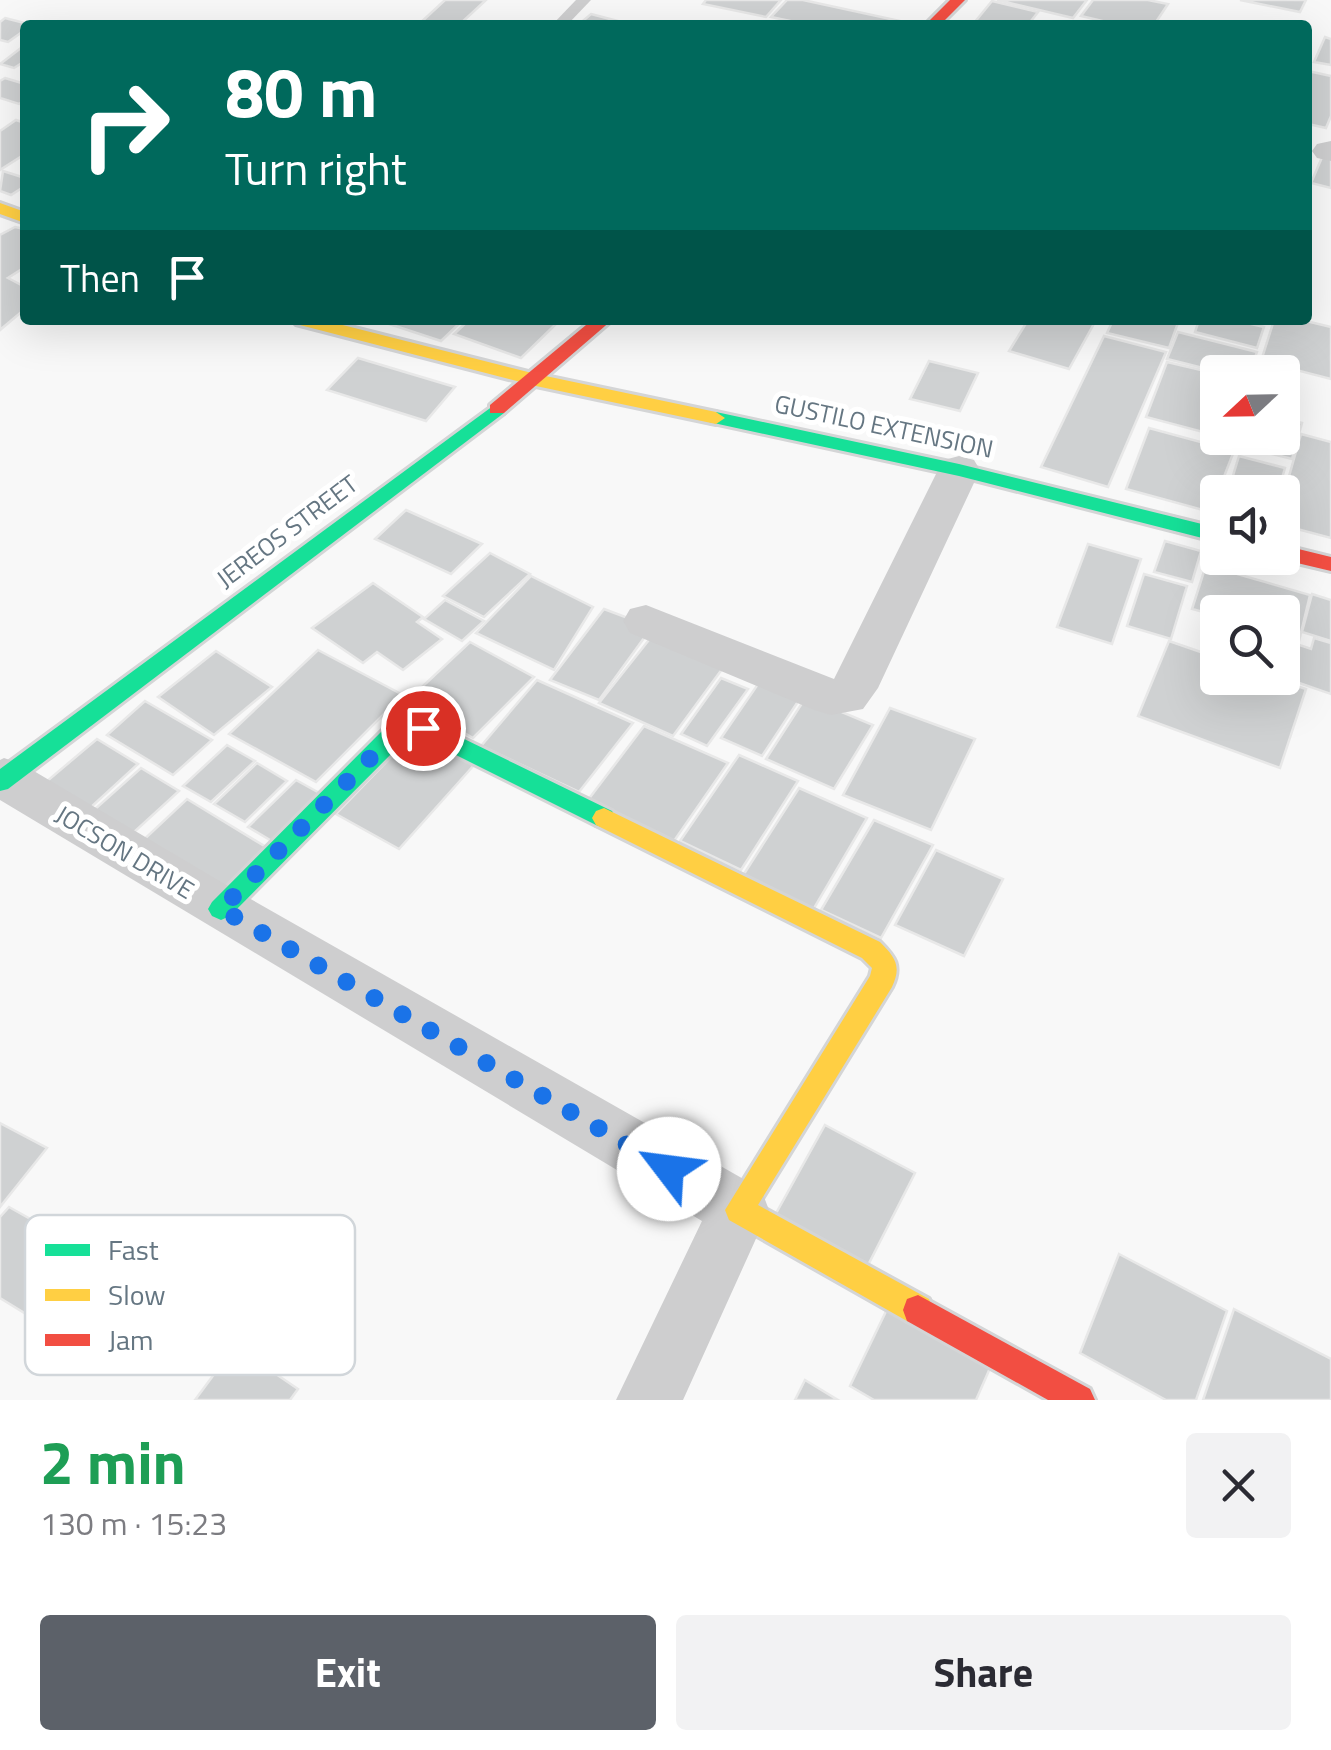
<!DOCTYPE html>
<html lang="en">
<head>
<meta charset="utf-8">
<style>
	body { margin:0; font-family:"Titillium Web",sans-serif; background:#f2f2f3; color:#2b2b33; height:100vh; display:flex; flex-direction:column; font-size:38px; white-space:nowrap }
	* { box-sizing:border-box; margin:0 }
	p { font-size:32px; color:#7c7c81 }
	.icon { flex:none; width:55px; height:55px; fill:none; stroke:currentColor; stroke-width:2; stroke-linecap:round; stroke-linejoin:round }
	.map { position:relative; height:1400px; overflow:hidden }
	.side { display:flex; flex-direction:column; background:#fff; flex:1 }
	.side>* { flex:none }
	.top-card { position:absolute; left:20px; top:20px; width:1292px; height:305px; border-radius:10px; box-shadow:0 10px 40px #0002; background:#00695c; color:#fff; overflow:hidden }
	.needle { width:65px; rotate:248deg }
	.buttons { position:absolute; left:1200px; top:355px; display:grid; gap:20px }
	.buttons a { display:grid; place-items:center; width:100px; height:100px; border-radius:10px; background:#fff; box-shadow:0 10px 40px #0002; font-size:50px }
	.pin { position:absolute; display:grid; place-items:center; width:85px; height:85px; color:#fff; margin:-42px; border:5px solid #fff; border-radius:50%; box-shadow:0 2px 10px #0007 }
	.me { position:absolute; width:110px; margin:-55px; rotate:300deg; stroke-linejoin:round; filter:drop-shadow(0 0 8px #0008) }
	.turn { display:flex; align-items:center; gap:35px; height:210px; padding:0 40px; font-size:45px }
	.turn .icon { width:130px; height:130px; stroke-width:2.5 }
	.turn b { display:block; font-size:70px; line-height:85px }
	.then { display:flex; align-items:center; height:95px; padding:0 40px; background:#0003; gap:20px; font-size:38px }
	.round { display:grid; place-items:center; flex:none; width:105px; height:105px; border-radius:10px; background:#f2f2f3 }
	.head { display:flex; align-items:center; justify-content:space-between; height:170px; padding:0 40px }
	h1 { font-size:60px; font-weight:700; line-height:75px; color:#1e9e55 }
	.action { display:flex; gap:20px; margin-top:auto; padding:20px 40px }
	.action a { flex:1; height:115px; border-radius:10px; background:#5c6169; color:#fff; font-size:40px; font-weight:700; line-height:115px; text-align:center }
	.action a+a { background:#f2f2f3; color:#2b2b33 }
	.map>svg:first-child { display:block }
	.building { fill:#cfd1d2; stroke:#e8e8e8; stroke-width:2.5 }
	.lines { fill:none; stroke-linecap:round; stroke-linejoin:round }
	.fast-casing { stroke:#d4d5d6; stroke-width:6 }
	.slow-casing { stroke:#d4d5d6; stroke-width:6 }
	.jam-casing { stroke:#d4d5d6; stroke-width:6 }
	.lane { fill:#cececf; fill-rule:evenodd }
	.street { fill:#cececf; fill-rule:evenodd }
	.fast { fill:#16e098; fill-rule:evenodd }
	.slow { fill:#ffcf43; fill-rule:evenodd }
	.jam { fill:#f24e42; fill-rule:evenodd }
	.route { stroke:#1a73e8; stroke-width:18; stroke-dasharray:0 32.4 }
	.labels { text-anchor:middle; stroke-width:10; stroke-linejoin:round; paint-order:stroke }
	.street-label { font-size:25px; fill:#657682; stroke:#fff }
	.key { fill:#fff; stroke:#d1d6da; stroke-width:2.5 }
	.key-label { font-size:28px; fill:#657682 }
</style>
</head>
<body>
<div class="map">
<svg width="1331" height="1400" viewBox="0 0 1331 1400">
	<rect width="100%" height="100%" fill="#f8f8f8"/>
	<g class="building">
		<path d="M445,0H486L459,25H418Z"/>
		<path d="M706,0H781L766,17L703,4Z"/>
		<path d="M787,0H803L900,21L897,25H809L771,17Z"/>
		<path d="M997,0H1087L1073,18Z"/>
		<path d="M1093,0H1148L1168,4L1154,25H1119L1081,16Z"/>
		<path d="M1240,0H1306L1300,12Z"/>
		<path d="M992,1L1038,12L1028,25L974,23Z"/>
		<path d="M591,14L633,25H578Z"/>
		<path d="M5,18L32,25H25V30L8,42L0,40V22Z"/>
		<path d="M1325,37L1331,39V65L1314,62Z"/>
		<path d="M21,48L25,50V61L14,68L0,64Z"/>
		<path d="M1308,71L1331,76V116L1326,128L1308,124Z"/>
		<path d="M5,78L25,84V100L19,104L0,98V81Z"/>
		<path d="M16,120L25,123V154L0,170V131Z"/>
		<path d="M1323,155L1331,157V188L1311,183Z"/>
		<path d="M3,171L25,178V186L11,195L0,191Z"/>
		<path d="M15,227L25,229V267L8,278L25,287V309L0,330V235Z"/>
		<path d="M377,320H463L441,341Z"/>
		<path d="M469,320H547L557,323L521,358L454,334Z"/>
		<path d="M1028,320H1096L1069,369L1009,351Z"/>
		<path d="M1113,320H1179L1169,348L1107,333Z"/>
		<path d="M1199,320H1234L1264,327L1257,348L1195,332Z"/>
		<path d="M1274,320H1302L1331,327V379L1261,361Z"/>
		<path d="M1178,332L1257,352L1250,372H1219L1167,359Z"/>
		<path d="M1104,336L1166,352L1108,487L1041,467Z"/>
		<path d="M358,358L455,387L426,421L327,390Z"/>
		<path d="M929,361L978,373L960,411L910,399Z"/>
		<path d="M1167,362L1218,374V436L1146,417Z"/>
		<path d="M1282,418L1302,423L1292,459L1233,444L1235,438H1282Z"/>
		<path d="M1149,428L1234,451L1218,492L1214,513L1126,489Z"/>
		<path d="M1301,434L1331,442V538L1282,525V501Z"/>
		<path d="M1239,456L1285,468L1278,492H1228Z"/>
		<path d="M406,510L482,544L451,574L375,539Z"/>
		<path d="M1165,541L1201,551L1192,582L1154,572Z"/>
		<path d="M1088,544L1141,559L1112,644L1057,627Z"/>
		<path d="M490,553L530,574L484,617L443,596Z"/>
		<path d="M1206,565L1310,595L1299,641L1282,636V612H1218V616L1192,609Z"/>
		<path d="M1144,574L1187,586L1171,639L1127,626Z"/>
		<path d="M531,576L593,607L554,670L476,633Z"/>
		<path d="M373,583L423,617L417,622L442,639L403,670L377,652L363,663L312,628Z"/>
		<path d="M1312,594L1331,600V641L1302,632Z"/>
		<path d="M445,600L484,621L462,641L424,619Z"/>
		<path d="M604,609L652,627L599,700L550,680Z"/>
		<path d="M656,631L728,661L673,736L599,703Z"/>
		<path d="M1314,638L1331,643V694L1282,677V639L1311,649Z"/>
		<path d="M1169,641L1218,658V678H1273L1306,689L1280,768L1138,716Z"/>
		<path d="M470,642L534,677L473,738L408,700Z"/>
		<path d="M318,650L403,695L316,782L229,734Z"/>
		<path d="M216,651L272,687L214,735L158,697Z"/>
		<path d="M767,671L807,688L762,756L721,738Z"/>
		<path d="M721,678L748,689L707,746L681,734Z"/>
		<path d="M537,680L633,723L579,792L481,746Z"/>
		<path d="M806,697L873,725L834,789L766,759Z"/>
		<path d="M145,701L212,740L173,775L107,735Z"/>
		<path d="M890,708L975,739L931,830L843,795Z"/>
		<path d="M644,726L728,763L674,841L588,800Z"/>
		<path d="M414,733L475,764L399,849L336,814Z"/>
		<path d="M97,739L138,764L89,809L46,782Z"/>
		<path d="M227,745L255,761L211,802L183,786Z"/>
		<path d="M739,755L798,781L741,870L680,841Z"/>
		<path d="M257,763L287,781L245,822L214,804Z"/>
		<path d="M141,768L179,791L132,834L94,810Z"/>
		<path d="M296,780L323,795L275,843L248,827Z"/>
		<path d="M799,788L867,818L813,910L742,877Z"/>
		<path d="M187,799L266,847L217,896L137,846Z"/>
		<path d="M874,820L933,845L881,938L821,910Z"/>
		<path d="M936,850L1003,879L964,956L895,925Z"/>
		<path d="M0,1123L47,1148L0,1207Z"/>
		<path d="M825,1125L915,1173L866,1269L774,1217Z"/>
		<path d="M9,1207L82,1248L31,1317L0,1298V1217Z"/>
		<path d="M1119,1254L1227,1311L1196,1400H1166L1080,1353Z"/>
		<path d="M891,1301L994,1359L976,1400H874L850,1386Z"/>
		<path d="M1234,1309L1331,1359V1400H1203Z"/>
		<path d="M235,1346L298,1389L290,1400H195Z"/>
		<path d="M805,1380L838,1400H795Z"/>
	</g>
	<g class="lines">
		<defs>
			<g id="fast">
				<path d="M497,403L504,405V413L8,789L0,791V769Z"/>
				<path d="M716,412L959,464L1218,528V542L959,476L709,422V414Z"/>
				<path d="M423,719L612,811L616,818L612,825L604,828L596,825L420,737L407,738L230,916L221,920L212,916L208,909L212,902L384,729L404,720Z"/>
			</g>
			<g id="slow">
				<path d="M0,203L25,212V223L0,214Z"/>
				<path d="M293,320H323L536,374L716,412L725,418L716,424L536,386L296,324Z"/>
				<path d="M604,808L880,942C895,957 902,966 892,987L758,1205L929,1299L933,1310L929,1321L918,1325L907,1321L729,1220L725,1210L870,976L872,968L862,958L596,825L592,818L596,811Z"/>
			</g>
			<g id="jam">
				<path d="M950,0H965L940,25H925Z"/>
				<path d="M592,320H612L504,413H490V405Z"/>
				<path d="M1282,545L1331,557V571L1276,558H1282Z"/>
				<path d="M918,1295L1090,1389L1095,1400H1048L907,1321L903,1310L907,1299Z"/>
			</g>
		</defs>
		<use href="#fast" class="fast-casing"/>
		<use href="#slow" class="slow-casing"/>
		<use href="#jam" class="jam-casing"/>
		<path class="lane" d="M576,0H591L567,25H552Z"/>
		<g class="street">
			<path d="M1331,141V161L1317,158L1312,151L1317,144Z"/>
			<path d="M959,456L974,460L980,470L878,688L863,709L831,715L814,710L630,633L623,621L630,609L646,605L834,679L938,470L944,460Z"/>
			<path d="M4,758L22,764L240,893L761,1189L769,1210L683,1400H616L702,1221L0,800V760Z"/>
		</g>
		<use href="#fast" class="fast"/>
		<use href="#slow" class="slow"/>
		<use href="#jam" class="jam"/>
	</g>
	<g class="lines">
		<path class="route" d="M423,728L404,729L392,736L221,909L669,1169"/>
	</g>
	<g class="labels">
		<g class="street-label">
			<text transform="translate(884 426) rotate(12)" y="9">GUSTILO EXTENSION</text>
			<text transform="translate(287 531) rotate(-37)" y="9">JEREOS STREET</text>
			<text transform="translate(125 852) rotate(31)" y="9">JOCSON DRIVE</text>
		</g>
	</g>
	<rect x="25" y="1215" width="330" height="160" rx="15" class="key"/>
	<rect x="45" y="1244" width="45" height="12" fill="#16e098"/>
	<rect x="45" y="1289" width="45" height="12" fill="#ffcf43"/>
	<rect x="45" y="1334" width="45" height="12" fill="#f24e42"/>
	<g class="key-label">
		<text x="108" y="1260">Fast</text>
		<text x="108" y="1305">Slow</text>
		<text x="108" y="1350">Jam</text>
	</g>
</svg>
<div class="buttons">
<a><svg class="needle" viewBox="-14 -14 28 28"><path d="M0-13l5 13h-10z" fill="#e53935"/><path d="M0 13l5-13h-10z" fill="#7c7c81"/></svg></a>
<a><svg class="icon" aria-label="sound" viewBox="0 0 24 24"><path d="M4 9h4l5-4v14l-5-4H4zM17 9q2 3 0 6"/></svg></a>
<a><svg class="icon" aria-label="search" viewBox="0 0 24 24"><circle cx="10" cy="10" r="6"/><path d="M15 15l6 6"/></svg></a>
</div>
<div class="pin" style="left:423px;top:728px;background:#d93025"><svg class="icon" aria-label="arrive" viewBox="0 0 24 24"><path d="M6 21V4h12l-3 4 3 4H6"/></svg></div>
<svg class="me" style="left:669px;top:1169px" viewBox="-20 -20 40 40"><circle r="19" fill="#fff"/><path d="M0-13L10 11 0 6-10 11z" fill="#1a73e8"/></svg>
<div class="top-card">
<div class="turn"><svg class="icon" aria-label="right" viewBox="0 0 24 24"><path d="M7 20v-9h11M14 6l5 5-5 5"/></svg><div><b>80 m</b>Turn right</div></div>
<div class="then">Then<svg class="icon" aria-label="arrive" viewBox="0 0 24 24"><path d="M6 21V4h12l-3 4 3 4H6"/></svg></div>
</div>
</div>
<section class="side">
<div class="head"><div><h1>2 min</h1><p>130 m · 15:23</p></div><a class="round"><svg class="icon" aria-label="close" viewBox="0 0 24 24"><path d="M6 6l12 12M18 6L6 18"/></svg></a></div>
<div class="action"><a>Exit</a><a>Share</a></div>
</section>
</body>
</html>
